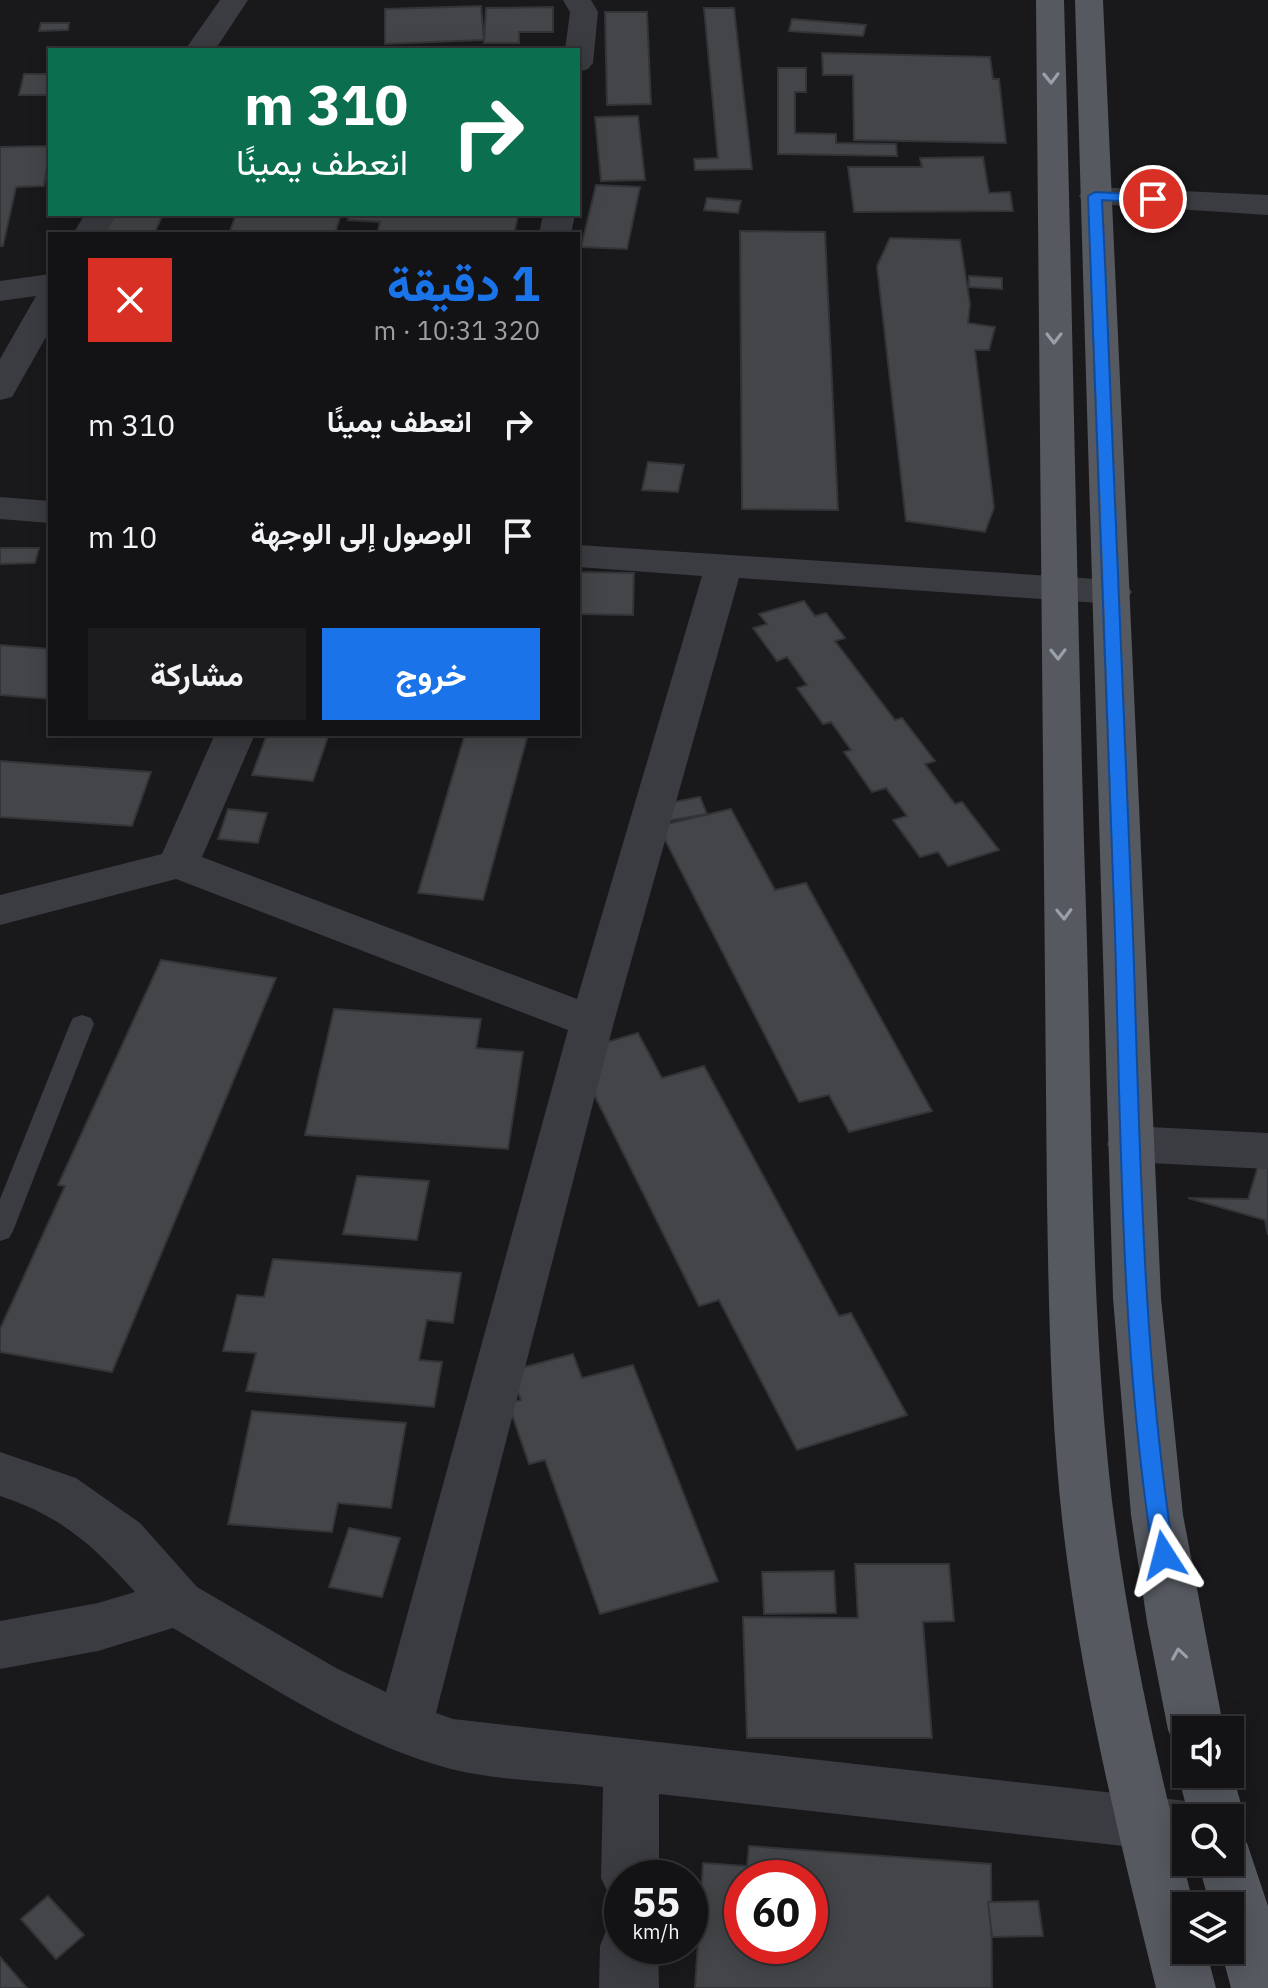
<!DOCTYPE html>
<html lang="ar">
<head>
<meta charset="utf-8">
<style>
	body { margin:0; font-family:"IBM Plex Sans",Vazirmatn,sans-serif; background:#1c1c1e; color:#f1f3f6; direction:rtl; height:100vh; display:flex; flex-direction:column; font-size:30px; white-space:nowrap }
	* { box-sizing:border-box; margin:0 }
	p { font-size:26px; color:#9d9ea0 }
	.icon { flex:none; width:44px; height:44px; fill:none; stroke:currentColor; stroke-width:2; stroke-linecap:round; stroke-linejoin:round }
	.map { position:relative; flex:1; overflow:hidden; direction:ltr }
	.panel { position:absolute; left:48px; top:232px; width:532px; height:504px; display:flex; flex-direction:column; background:#131315; border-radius:0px; box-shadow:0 4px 20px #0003,0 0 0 2px #323234; direction:rtl }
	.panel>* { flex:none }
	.banner { position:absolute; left:48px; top:48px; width:532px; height:168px; border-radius:0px; box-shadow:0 4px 20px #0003,0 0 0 2px #323234; direction:rtl; background:#0b6e4f; color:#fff; overflow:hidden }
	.controls { position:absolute; left:1172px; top:1716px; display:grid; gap:16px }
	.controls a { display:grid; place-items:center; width:72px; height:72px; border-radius:0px; background:#131315; box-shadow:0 4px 20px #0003,0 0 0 2px #323234; font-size:40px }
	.speed { position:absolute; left:604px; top:1860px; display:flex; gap:16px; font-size:40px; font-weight:700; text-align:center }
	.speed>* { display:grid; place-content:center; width:104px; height:104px; border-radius:50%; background:#131315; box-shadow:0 4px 20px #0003,0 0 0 2px #323234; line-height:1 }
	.speed small { font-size:20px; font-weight:400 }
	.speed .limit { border:12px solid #d22; background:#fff; color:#111 }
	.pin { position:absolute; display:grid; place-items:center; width:68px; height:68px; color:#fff; margin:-34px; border:4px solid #fff; border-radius:50%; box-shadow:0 2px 8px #0007 }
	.me { position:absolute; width:88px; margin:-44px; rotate:351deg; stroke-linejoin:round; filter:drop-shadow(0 0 6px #0008) }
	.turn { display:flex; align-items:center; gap:28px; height:168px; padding:0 40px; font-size:36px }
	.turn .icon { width:104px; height:104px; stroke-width:2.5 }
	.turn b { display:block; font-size:56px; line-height:68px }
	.round { display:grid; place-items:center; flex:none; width:84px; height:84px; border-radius:0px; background:#1c1c1e }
	.overview { display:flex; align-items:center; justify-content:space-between; height:136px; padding:0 40px }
	h1 { font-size:48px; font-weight:700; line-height:60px; color:#1a73e8 }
	.action { display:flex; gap:16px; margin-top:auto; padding:16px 40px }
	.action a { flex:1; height:92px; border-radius:0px; background:#1a73e8; color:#fff; font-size:32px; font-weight:700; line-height:92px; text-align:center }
	.action a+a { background:#1c1c1e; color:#f1f3f6 }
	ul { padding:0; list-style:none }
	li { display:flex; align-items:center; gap:24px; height:112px; padding:0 40px }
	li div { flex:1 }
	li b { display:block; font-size:30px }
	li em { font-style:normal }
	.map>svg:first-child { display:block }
	.building { fill:#434549; stroke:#333438; stroke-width:2; fill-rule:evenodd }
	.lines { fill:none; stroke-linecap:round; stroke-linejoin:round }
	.service { fill:#3a3c41; fill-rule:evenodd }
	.minor { fill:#3a3c41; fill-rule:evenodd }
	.primary { fill:#565960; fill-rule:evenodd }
	.oneway { stroke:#9aa0aa }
	.route { fill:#1a73e8; stroke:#114b97; stroke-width:2 }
</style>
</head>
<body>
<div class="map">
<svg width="1268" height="1988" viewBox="0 0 1268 1988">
	<rect width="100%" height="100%" fill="#19191c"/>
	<g class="building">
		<path d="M481,6L484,40L385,44V9Z"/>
		<path d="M553,7V32H519V43H484L486,8Z"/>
		<path d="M704,8H734L752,169L695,170L694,159L718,158Z"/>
		<path d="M605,12H647L651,104L607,105Z"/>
		<path d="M792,19L866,25L863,36L789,31Z"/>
		<path d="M41,23H69L68,30L39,31Z"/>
		<path d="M822,53L990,57L993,79H999L1006,143L854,140L853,75H823Z"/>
		<path d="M778,68H806V92H795V133L836,134V143L896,144L897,156L778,154Z"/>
		<path d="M24,74H50V95H19Z"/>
		<path d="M638,116L645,180L601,181L595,117Z"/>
		<path d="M50,146L44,186L16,187L3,246H0V147Z"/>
		<path d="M983,157L989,193L1010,192L1013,211L854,212L848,167H922L920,158Z"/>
		<path d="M596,185L640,187L627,249L581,247Z"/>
		<path d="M707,198L741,201L738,213L704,210Z"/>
		<path d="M112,214H163L155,232L102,234Z"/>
		<path d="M236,214H341L335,234H229Z"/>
		<path d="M350,214H491L518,216L514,234H377L380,222L348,220Z"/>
		<path d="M740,231L825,232L838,510L742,509Z"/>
		<path d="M890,238L960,240L970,304L968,323L995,327L989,350H975L994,508L985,532L906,521L877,266Z"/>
		<path d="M969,276L1002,278V289L969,287Z"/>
		<path d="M648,462L684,465L678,492L642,490Z"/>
		<path d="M0,548H39L35,563L0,564Z"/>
		<path d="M578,572L634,573L633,615L578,614Z"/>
		<path d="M804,601L815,616L826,613L845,638L835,641L895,720L902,718L935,761L925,764L955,804L962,802L999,850L948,866L938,852L920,857L893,820L907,816L886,788L872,792L844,752L851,750L831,722L823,724L797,688L807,685L787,657L777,661L753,628L767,624L759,614Z"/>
		<path d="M0,645L50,649V699L0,695Z"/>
		<path d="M267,734H329L313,781L252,775Z"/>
		<path d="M465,734H528L483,900L418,893Z"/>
		<path d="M0,761L151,772L132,826L0,817Z"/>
		<path d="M700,797L707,814L661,822L654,806Z"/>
		<path d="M228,809L267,813L258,843L218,839Z"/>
		<path d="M731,809L775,890L806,883L932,1111L849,1132L829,1095L799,1102L658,826Z"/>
		<path d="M161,960L276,978L112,1372L0,1352V1329L65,1186L58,1185Z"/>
		<path d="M334,1009L481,1019L476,1048L523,1052L508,1149L305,1135Z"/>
		<path d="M638,1033L662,1078L704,1066L839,1316L851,1313L907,1415L797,1450L719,1300L699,1306L573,1052Z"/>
		<path d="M1259,1163H1268V1235L1265,1220L1188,1198L1248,1199Z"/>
		<path d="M357,1176L429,1181L417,1240L343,1234Z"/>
		<path d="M273,1259L461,1273L453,1323L427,1320L419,1360L442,1362L434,1407L246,1391L256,1353L223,1351L237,1295L264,1297Z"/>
		<path d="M573,1354L582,1378L633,1365L718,1581L600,1614L545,1460L529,1464L508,1403L521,1400L510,1371Z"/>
		<path d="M252,1411L406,1423L391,1508L338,1503L332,1532L228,1524Z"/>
		<path d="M349,1528L400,1538L382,1597L329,1587Z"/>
		<path d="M855,1564H949L954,1621L923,1622L932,1738H747L743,1617L858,1618Z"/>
		<path d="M834,1571L836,1613L764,1614L762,1572Z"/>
		<path d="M749,1846L991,1864L992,1988H695L703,1863L747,1866ZM742,1878H810V1946H742Z"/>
		<path d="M48,1896L84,1935L56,1959L21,1919Z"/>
		<path d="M1038,1901L1043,1936L992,1937L988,1902Z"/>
		<path d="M0,1957L27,1988H0Z"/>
	</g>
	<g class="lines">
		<path class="service" d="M82,1015L91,1018L94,1024L13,1231L9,1238L0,1241V1199L70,1024L73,1018Z"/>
		<g class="minor">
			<path d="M220,0H248L215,50H185Z"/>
			<path d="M563,0H591L598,12L593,63L588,69L578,72V50H565L570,12Z"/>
			<path d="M1095,187L1268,195V215L1084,203L1079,196L1084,189Z"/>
			<path d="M85,214H117L105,234H73Z"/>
			<path d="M543,214H575L571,234H539Z"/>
			<path d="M50,274V330L12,397L0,400V359L36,296L0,301V281Z"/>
			<path d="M0,497L50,501V523L0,519Z"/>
			<path d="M578,545L1113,580L1126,584L1132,592L1126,600L1113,604L739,578L614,1022L436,1713L453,1719L1186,1801L1206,1808L1210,1818H1186V1853L659,1794V1878H622V1902L610,1897L601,1878L603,1787C553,1781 499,1781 451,1769C350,1742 261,1680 173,1628L98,1651L0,1669V1621L98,1603L135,1592C93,1545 61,1516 0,1496V1452L76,1478L140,1523L197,1587L336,1668L386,1692L568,1030L176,879L0,925V895L162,854L215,734H255L202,857L577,999L702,576L578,567Z"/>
			<path d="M1130,1126L1268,1133V1169L1130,1162L1114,1156L1107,1144L1114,1132Z"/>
			<path d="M622,1921V1946H658L659,1988H599L600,1946L608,1926Z"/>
		</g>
		<g class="primary">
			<path d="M1036,0H1064C1073,314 1077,629 1087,943C1092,1129 1091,1316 1112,1501C1129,1638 1159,1772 1194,1906H1186V1950H1206L1216,1988H1156C1121,1846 1086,1704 1067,1559C1051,1441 1049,1321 1047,1201Z"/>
			<path d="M1075,0H1103L1161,1298L1183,1515L1224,1730H1186V1751L1176,1748L1168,1730L1147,1622L1131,1515L1113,1298Z"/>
			<path d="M1186,1756V1774H1230V1765L1245,1818L1234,1838L1247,1843L1268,1906V1988H1231L1221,1950H1230V1906H1210L1198,1862H1230V1818H1189L1178,1774Z"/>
		</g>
	</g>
	<defs><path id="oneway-chevron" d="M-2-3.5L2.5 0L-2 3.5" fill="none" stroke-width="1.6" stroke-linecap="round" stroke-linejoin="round" transform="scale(2)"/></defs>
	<g class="oneway">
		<use href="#oneway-chevron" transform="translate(1051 78) rotate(89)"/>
		<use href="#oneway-chevron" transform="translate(1054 338) rotate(90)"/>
		<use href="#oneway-chevron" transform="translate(1058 654) rotate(89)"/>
		<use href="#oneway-chevron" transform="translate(1064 914) rotate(88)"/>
		<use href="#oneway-chevron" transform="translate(1179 1654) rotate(-99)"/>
	</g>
	<path class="route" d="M1095,192L1153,195L1159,199L1153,203L1102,200C1114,445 1124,690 1133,936C1140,1143 1142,1350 1174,1555L1171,1561H1156L1153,1555C1121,1349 1121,1142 1115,934C1108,688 1099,442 1088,196Z"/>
</svg>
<div class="controls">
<a><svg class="icon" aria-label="sound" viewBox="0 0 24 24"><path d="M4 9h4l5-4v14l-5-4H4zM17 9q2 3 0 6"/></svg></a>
<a><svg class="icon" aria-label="search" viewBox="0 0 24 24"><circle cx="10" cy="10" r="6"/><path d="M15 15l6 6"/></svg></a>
<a><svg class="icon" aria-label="layers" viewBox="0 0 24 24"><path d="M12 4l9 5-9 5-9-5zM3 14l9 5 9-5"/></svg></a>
</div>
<div class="speed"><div>55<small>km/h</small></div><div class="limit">60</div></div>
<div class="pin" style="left:1153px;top:199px;background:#d93025"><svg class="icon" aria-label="arrive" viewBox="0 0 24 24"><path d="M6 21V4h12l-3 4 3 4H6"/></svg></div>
<svg class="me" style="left:1164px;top:1555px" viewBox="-20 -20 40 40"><path d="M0-17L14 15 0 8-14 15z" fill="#1a73e8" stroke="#fff" stroke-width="4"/></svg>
<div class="banner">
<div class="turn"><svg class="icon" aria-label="right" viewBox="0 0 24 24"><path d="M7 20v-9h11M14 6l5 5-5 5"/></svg><div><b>310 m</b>انعطف يمينًا</div></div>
</div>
<section class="panel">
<div class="overview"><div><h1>1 دقيقة</h1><p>320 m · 10:31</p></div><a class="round" style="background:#d93025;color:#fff"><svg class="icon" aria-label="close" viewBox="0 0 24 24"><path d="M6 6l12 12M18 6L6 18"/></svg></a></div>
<ul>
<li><svg class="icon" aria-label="right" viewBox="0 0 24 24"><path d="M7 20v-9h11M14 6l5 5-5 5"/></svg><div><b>انعطف يمينًا</b></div><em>310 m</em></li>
<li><svg class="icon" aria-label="arrive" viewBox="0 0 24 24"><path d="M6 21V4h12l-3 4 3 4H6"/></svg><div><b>الوصول إلى الوجهة</b></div><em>10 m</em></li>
</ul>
<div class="action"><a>خروج</a><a>مشاركة</a></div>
</section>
</div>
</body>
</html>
